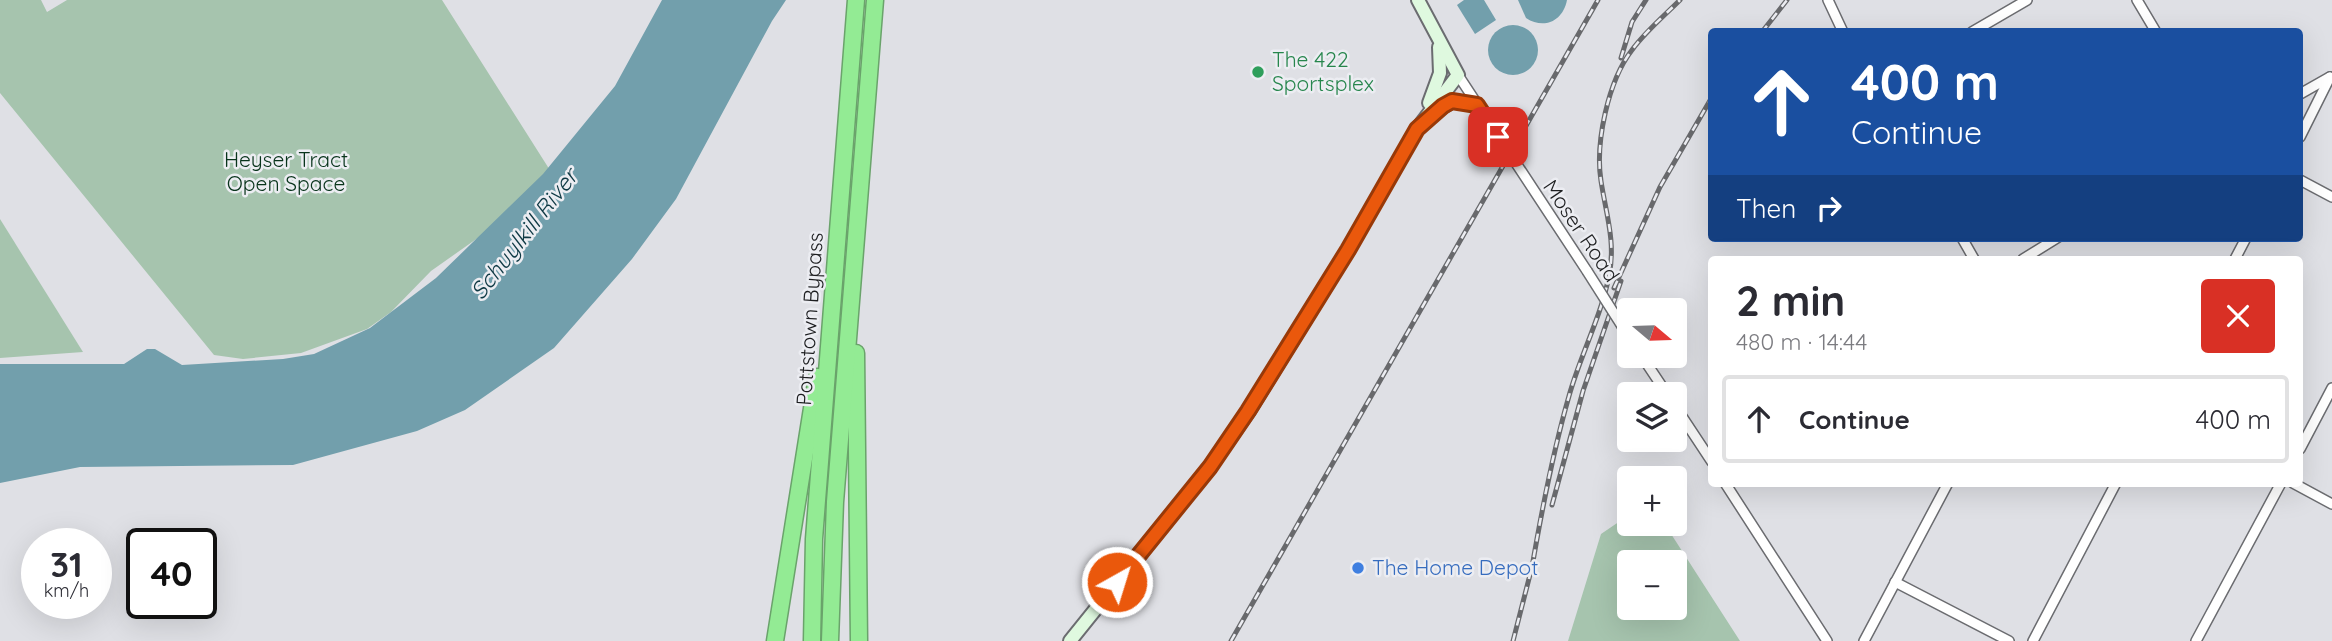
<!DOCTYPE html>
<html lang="en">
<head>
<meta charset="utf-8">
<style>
	body { margin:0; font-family:Quicksand,sans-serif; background:#f2f2f3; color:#2b2b33; height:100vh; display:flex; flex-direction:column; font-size:26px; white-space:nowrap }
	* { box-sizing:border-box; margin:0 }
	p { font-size:23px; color:#7c7c81 }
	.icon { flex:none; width:38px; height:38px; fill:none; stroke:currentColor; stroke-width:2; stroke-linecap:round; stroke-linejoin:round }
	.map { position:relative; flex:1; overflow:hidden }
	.side { position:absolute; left:1708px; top:256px; width:595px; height:231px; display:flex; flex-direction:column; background:#fff; border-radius:7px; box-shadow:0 7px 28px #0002 }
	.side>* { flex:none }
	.hud { position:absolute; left:1708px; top:28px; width:595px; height:214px; border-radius:7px; box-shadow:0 7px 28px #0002; background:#1a4fa0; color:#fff; overflow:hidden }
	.needle { width:46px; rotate:109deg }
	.buttons { position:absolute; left:1617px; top:298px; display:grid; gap:14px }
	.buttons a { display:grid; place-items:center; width:70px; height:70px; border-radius:7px; background:#fff; box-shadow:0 7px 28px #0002; font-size:35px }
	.speed { position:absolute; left:21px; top:528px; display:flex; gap:14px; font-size:35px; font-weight:700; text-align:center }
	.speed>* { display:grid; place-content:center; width:91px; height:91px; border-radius:50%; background:#fff; box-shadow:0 7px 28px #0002; line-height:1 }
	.speed small { font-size:18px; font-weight:400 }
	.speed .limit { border:4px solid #111; border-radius:10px; background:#fff; color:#111 }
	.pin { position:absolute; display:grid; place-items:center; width:60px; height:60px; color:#fff; margin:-30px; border-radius:14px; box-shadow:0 4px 10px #0006 }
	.me { position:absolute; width:77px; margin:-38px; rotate:39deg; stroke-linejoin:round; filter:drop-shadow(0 0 5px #0008) }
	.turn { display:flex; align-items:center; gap:24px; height:147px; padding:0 28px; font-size:32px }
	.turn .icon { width:91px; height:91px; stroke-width:2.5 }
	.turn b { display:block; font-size:49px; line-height:60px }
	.then { display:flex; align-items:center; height:66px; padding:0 28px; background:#0003; gap:14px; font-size:26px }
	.round { display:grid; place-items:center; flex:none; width:74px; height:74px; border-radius:7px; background:#f2f2f3 }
	.head { display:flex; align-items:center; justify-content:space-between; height:119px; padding:0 28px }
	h1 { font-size:42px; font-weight:800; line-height:52px }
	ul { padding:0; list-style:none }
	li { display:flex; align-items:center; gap:21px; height:88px; margin:0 14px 10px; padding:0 14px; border:4px solid #e1e1e2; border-radius:7px }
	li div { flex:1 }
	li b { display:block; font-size:26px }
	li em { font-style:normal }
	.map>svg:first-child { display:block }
	.green { fill:#a6c4ae; fill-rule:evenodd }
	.water { fill:#729fac }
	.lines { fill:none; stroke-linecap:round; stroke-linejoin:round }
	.street-casing { stroke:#6b6c70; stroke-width:12 }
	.secondary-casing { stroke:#6b6c70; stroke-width:16 }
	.highway-casing { stroke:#6aa36b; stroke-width:19 }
	.street { stroke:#fff; stroke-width:9 }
	.secondary { stroke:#dff9df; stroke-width:12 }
	.highway { stroke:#93eb94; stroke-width:16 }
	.rail-casing { stroke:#68696c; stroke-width:5 }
	.rail { stroke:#ecedf2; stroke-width:2.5; stroke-dasharray:8; stroke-linecap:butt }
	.street-bridge-casing { stroke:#6b6c70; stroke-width:12; stroke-linecap:butt }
	.street-bridge { stroke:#fff; stroke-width:9 }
	.route-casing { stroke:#983908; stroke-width:18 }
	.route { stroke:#ea580c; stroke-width:12 }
	.leisure-dot { fill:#2e9e5b; stroke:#ecedf2; stroke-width:2.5 }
	.shop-dot { fill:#3f7fe0; stroke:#ecedf2; stroke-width:2.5 }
	.labels { text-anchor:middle; stroke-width:5; stroke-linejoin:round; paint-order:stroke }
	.leisure-label { font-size:21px; fill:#27864d; stroke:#ecedf2; text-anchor:start }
	.park-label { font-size:21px; fill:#08341b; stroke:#ecedf2 }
	.street-label { font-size:21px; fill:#1d1e20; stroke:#ecedf2 }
	.shop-label { font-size:21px; fill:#366cbe; stroke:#ecedf2; text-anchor:start }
	.water-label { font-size:23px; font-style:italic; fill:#0e3944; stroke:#ecedf2 }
</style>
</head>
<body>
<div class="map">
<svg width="2332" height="641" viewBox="0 0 2332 641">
	<rect width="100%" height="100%" fill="#dfe0e5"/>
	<g class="green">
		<path d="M0,0H41L47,12L67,0H442L553,175L482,235L431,271L391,312L367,329L301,353L243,359L214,355L0,93Z"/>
		<path d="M0,219L83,352L0,358Z"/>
		<path d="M1629,515V523H1664L1740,641H1568L1601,534ZM1629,562H1675V607H1629Z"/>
	</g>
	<g class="water">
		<path d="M662,0H786L772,21L676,199L632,259L554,348L465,410L417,431L293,465L80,467L0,483V364H124L147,349H155L182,365L283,359L314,354L370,328L436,278L543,174L615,86Z"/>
		<path d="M1464,0H1484L1496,20L1475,34L1457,5Z"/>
		<path d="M1518,0H1567C1563,21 1544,30 1526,18Z"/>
		<circle cx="1513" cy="50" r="25"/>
	</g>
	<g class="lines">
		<defs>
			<g id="street">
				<path d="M1828,0L1843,32"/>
				<path d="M2137,0L2156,32"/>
				<path d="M1972,32L2027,0"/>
				<path d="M1458,75L1587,271"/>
				<path d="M2300,94L2330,77"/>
				<path d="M2300,137L2330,77"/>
				<path d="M2300,180L2332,197"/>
				<path d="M1962,238L1974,259"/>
				<path d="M2023,259L2057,238"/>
				<path d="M2235,259L2246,238"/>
				<path d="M1641,355L1667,394"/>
				<path d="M1675,406L1712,462"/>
				<path d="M2300,449L2332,388"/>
				<path d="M1725,483L1827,641"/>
				<path d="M2293,483L2332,504"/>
				<path d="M1895,582L2009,641"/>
				<path d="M1864,641L1948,483"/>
				<path d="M2033,641L2116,483"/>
				<path d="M2196,641L2281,483"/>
			</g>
			<g id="secondary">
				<path d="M1429,103L1440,73L1439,47"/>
				<path d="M1435,112L1453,101L1477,105"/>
				<path d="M1070,641L1210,467L1249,411L1348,250L1417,129L1458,75L1418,0"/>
			</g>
			<g id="highway">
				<path d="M856,353L859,641"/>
				<path d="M775,641L817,377"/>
				<path d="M812,641L814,539L856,0"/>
				<path d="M830,641L835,502L875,0"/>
			</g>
		</defs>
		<use href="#street" class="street-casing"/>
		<use href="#secondary" class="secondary-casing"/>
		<use href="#highway" class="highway-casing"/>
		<use href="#street" class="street"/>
		<use href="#secondary" class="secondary"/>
		<use href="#highway" class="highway"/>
		<defs>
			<g id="rail">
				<path d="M1762,32L1787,0"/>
				<path d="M1621,58L1632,22L1646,0"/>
				<path d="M1614,288L1660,187L1712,97"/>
				<path d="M1552,505L1583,391L1621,281"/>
				<path d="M1531,573C1541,514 1552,455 1569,396C1580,356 1601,317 1609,276C1616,242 1606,214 1601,181C1595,143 1608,81 1632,50C1645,32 1664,16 1680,0"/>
				<path d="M1231,641L1598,0"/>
				<path d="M1513,641L1533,563"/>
			</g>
		</defs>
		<use href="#rail" class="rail-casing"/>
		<use href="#rail" class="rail"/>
		<defs>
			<path id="street-bridge" d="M1587,271L1629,337"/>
		</defs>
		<use href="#street-bridge" class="street-bridge-casing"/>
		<use href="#street-bridge" class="street-bridge"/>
	</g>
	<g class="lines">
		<defs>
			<path id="route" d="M1117,582L1210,467L1248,411L1348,250L1417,129L1443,106L1452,101L1477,105L1498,137"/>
		</defs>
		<use href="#route" class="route-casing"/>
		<use href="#route" class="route"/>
	</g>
	<circle class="leisure-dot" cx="1258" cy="72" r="7"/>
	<circle class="shop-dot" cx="1358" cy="568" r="7"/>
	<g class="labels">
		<g class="leisure-label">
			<text x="1272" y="67">The 422<tspan x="1272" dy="24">Sportsplex</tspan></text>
		</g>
		<g class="park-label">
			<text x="286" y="167">Heyser Tract<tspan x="286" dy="24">Open Space</tspan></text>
		</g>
		<g class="street-label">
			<text transform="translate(1581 231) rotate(56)" y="7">Moser Road</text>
			<text transform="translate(810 319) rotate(-86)" y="7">Pottstown Bypass</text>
		</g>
		<g class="shop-label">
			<text x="1372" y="575">The Home Depot</text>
		</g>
		<g class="water-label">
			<text transform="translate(524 234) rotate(-52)" y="8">Schuylkill River</text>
		</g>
	</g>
</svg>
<div class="buttons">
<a><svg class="needle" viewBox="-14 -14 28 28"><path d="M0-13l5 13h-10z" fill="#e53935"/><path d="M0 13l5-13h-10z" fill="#7c7c81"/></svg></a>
<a><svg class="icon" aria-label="layers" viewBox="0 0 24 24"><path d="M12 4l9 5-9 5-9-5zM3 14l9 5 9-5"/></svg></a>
<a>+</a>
<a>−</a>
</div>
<div class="speed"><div>31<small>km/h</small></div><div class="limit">40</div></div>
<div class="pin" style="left:1498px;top:137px;background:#d93025"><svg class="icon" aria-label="arrive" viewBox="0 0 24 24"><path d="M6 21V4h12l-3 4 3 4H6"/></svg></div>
<svg class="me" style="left:1117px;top:582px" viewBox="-20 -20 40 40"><circle r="17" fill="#ea580c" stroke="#fff" stroke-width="3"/><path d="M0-11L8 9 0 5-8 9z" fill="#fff"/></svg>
<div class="hud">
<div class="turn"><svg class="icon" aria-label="ahead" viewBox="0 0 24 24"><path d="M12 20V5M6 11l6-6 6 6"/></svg><div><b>400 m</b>Continue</div></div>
<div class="then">Then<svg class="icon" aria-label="right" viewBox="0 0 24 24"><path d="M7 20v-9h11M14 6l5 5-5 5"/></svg></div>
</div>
<section class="side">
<div class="head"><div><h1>2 min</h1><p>480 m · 14:44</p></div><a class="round" style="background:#d93025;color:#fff"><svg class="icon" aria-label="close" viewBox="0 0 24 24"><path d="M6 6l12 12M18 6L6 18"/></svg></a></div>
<ul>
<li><svg class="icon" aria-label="ahead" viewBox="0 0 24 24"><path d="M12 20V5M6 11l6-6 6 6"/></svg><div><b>Continue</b></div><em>400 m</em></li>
</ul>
</section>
</div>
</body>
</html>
